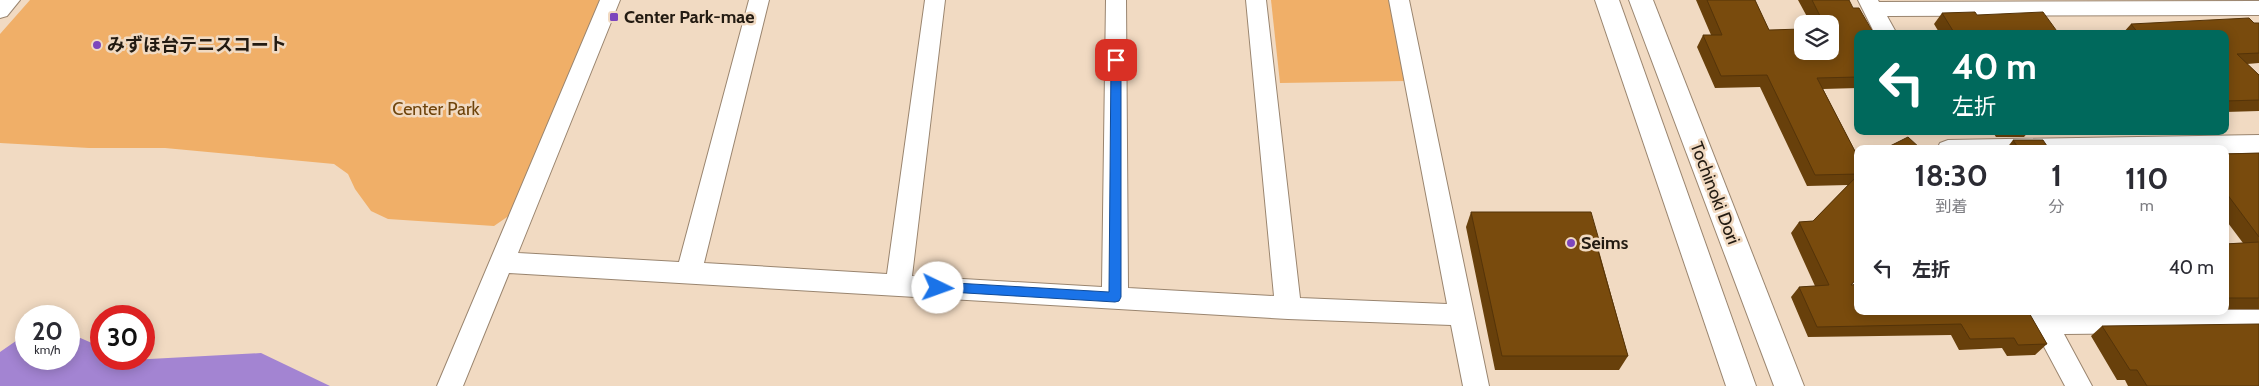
<!DOCTYPE html>
<html lang="ja">
<head>
<meta charset="utf-8">
<style>
	body { margin:0; font-family:Cabin,"Noto Sans JP",sans-serif; background:#f2f2f3; color:#2b2b33; height:100vh; display:flex; flex-direction:column; font-size:19px; white-space:nowrap }
	* { box-sizing:border-box; margin:0 }
	p { font-size:16px; color:#7c7c81 }
	.icon { flex:none; width:28px; height:28px; fill:none; stroke:currentColor; stroke-width:2; stroke-linecap:round; stroke-linejoin:round }
	.map { position:relative; flex:1; overflow:hidden }
	.drawer { position:absolute; left:1854px; top:145px; width:375px; height:170px; display:flex; flex-direction:column; background:#fff; border-radius:10px; box-shadow:0 2px 12px #0003 }
	.drawer>* { flex:none }
	.banner { position:absolute; left:1854px; top:30px; width:375px; height:105px; border-radius:10px; box-shadow:0 2px 12px #0003; background:#00695c; color:#fff; overflow:hidden }
	.controls { position:absolute; left:1794px; top:15px; display:grid; gap:10px }
	.controls a { display:grid; place-items:center; width:45px; height:45px; border-radius:10px; background:#fff; box-shadow:0 2px 12px #0003; font-size:25px }
	.speed { position:absolute; left:15px; top:305px; display:flex; gap:10px; font-size:25px; font-weight:700; text-align:center }
	.speed>* { display:grid; place-content:center; width:65px; height:65px; border-radius:50%; background:#fff; box-shadow:0 2px 12px #0003; line-height:1 }
	.speed small { font-size:12px; font-weight:400 }
	.speed .limit { border:8px solid #d22; background:#fff; color:#111 }
	.pin { position:absolute; display:grid; place-items:center; width:42px; height:42px; color:#fff; margin:-21px; border-radius:10px; box-shadow:0 2px 8px #0006 }
	.me { position:absolute; width:55px; margin:-28px; rotate:93deg; stroke-linejoin:round; filter:drop-shadow(0 0 4px #0008) }
	.turn { display:flex; align-items:center; gap:18px; height:105px; padding:0 15px; font-size:22px }
	.turn .icon { width:65px; height:65px; stroke-width:2.5 }
	.turn b { display:block; font-size:35px; line-height:42px }
	.eta { display:flex; justify-content:space-evenly; align-items:center; height:85px; text-align:center }
	.eta b { font-size:30px; font-weight:700; line-height:35px }
	ul { padding:0; list-style:none }
	li { display:flex; align-items:center; gap:15px; height:75px; padding:0 15px }
	li div { flex:1 }
	li b { display:block; font-size:19px }
	li em { font-style:normal }
	.map>svg:first-child { display:block }
	.green { fill:#f0af68 }
	.water { fill:#a384d2 }
	.lines { fill:none; stroke-linecap:round; stroke-linejoin:round }
	.street-casing { stroke:#9a856f; stroke-width:2 }
	.secondary-casing { stroke:#9a856f; stroke-width:2 }
	.street { fill:#fff; fill-rule:evenodd }
	.secondary { fill:#fff; fill-rule:evenodd }
	.wall { fill:#68400b }
	.building { fill:#794b0d; stroke:#553409 }
	.route { fill:#1a73e8; stroke:#114b97 }
	.poi-dot { fill:#7d46bd; stroke:#f1dac2; stroke-width:2 }
	.labels { text-anchor:middle; stroke-width:5; stroke-linejoin:round; paint-order:stroke }
	.poi-label { font-size:18px; font-weight:bold; fill:#231b12; stroke:#f1dac2; text-anchor:start }
	.park-label { font-size:18px; fill:#6f440b; stroke:#f1dac2 }
	.street-label { font-size:18px; fill:#231b12; stroke:#f1dac2 }
</style>
</head>
<body>
<div class="map">
<svg width="2259" height="386" viewBox="0 0 2259 386">
	<rect width="100%" height="100%" fill="#f1dac2"/>
	<g class="green">
		<path d="M30,0H600L510,215L494,226L388,219L371,211L355,189L348,174L334,164L165,148H89L0,143V34Z"/>
		<path d="M1271,0H1391L1407,81L1280,83Z"/>
	</g>
	<path class="water" d="M69,333L101,347V359L131,360L261,353L330,386H0V352L26,334V359H69Z"/>
	<g class="lines">
		<defs>
			<g id="street">
				<path d="M0,0H20L7,16L0,18Z"/>
				<path d="M600,0H620L518,253L679,262L749,0H769L704,263L887,274L925,0H945L912,276L1102,287L1106,0H1126L1128,288L1274,296L1246,0H1266L1300,298L1447,304L1389,0H1409L1489,386H1463L1451,325L1288,319L509,273L463,386H437Z"/>
				<path d="M1858,0H1878L1879,2L2259,1V15L1887,16L1897,34H1875Z"/>
				<path d="M2259,135V153H2225V149H1937L1940,143L1948,140Z"/>
				<path d="M2225,310H2259V332L2064,334L2092,386H2065L2025,311Z"/>
			</g>
			<g id="secondary">
				<path d="M1595,0H1619L1756,386H1726Z"/>
				<path d="M1629,0H1653L1804,386H1774Z"/>
			</g>
		</defs>
		<use href="#street" class="street-casing"/>
		<use href="#secondary" class="secondary-casing"/>
		<use href="#street" class="street"/>
		<use href="#secondary" class="secondary"/>
	</g>
	<g class="wall">
		<path d="M1696,0H1755L1769,30L1830,51V24H1811L1798,0H1849L1858,34V88L1823,89L1858,157V278L1851,285L2028,311L2047,344L2035,355L2007,356L2002,348L1959,350L1951,335L1808,337L1791,297L1799,287L1815,286L1791,233L1799,222L1813,221L1848,185L1807,186L1760,87L1715,88L1697,47L1703,35H1711Z"/>
		<path d="M1942,13L1977,15L2059,34H1940L1934,24Z"/>
		<path d="M2254,23H2259V63L2247,64L2259,75V111L2225,112V34H2122L2131,24Z"/>
		<path d="M1992,131H2029L2024,137H1996Z"/>
		<path d="M2013,140L2049,149H2006Z"/>
		<path d="M2259,153V309H2225V244L2243,243L2225,219V154Z"/>
		<path d="M1471,212L1601,247L1599,251L1628,356L1619,370H1495L1466,227Z"/>
		<path d="M2102,326L2259,386H2128L2125,380H2117L2091,336Z"/>
	</g>
	<g class="building">
		<path d="M1707,0H1755L1769,30L1802,29V51H1830V24H1824L1812,0H1849L1853,8H1859L1874,34H1858V77L1817,78L1858,157V174L1815,175L1767,75L1721,76L1703,35H1722Z"/>
		<path d="M1975,12L1977,15L2043,12L2059,34H1955L1942,13Z"/>
		<path d="M2249,18L2254,23H2259V53L2237,54L2259,75V100L2225,101V34H2139L2131,24Z"/>
		<path d="M1908,137L1921,149H1884Z"/>
		<path d="M2013,140H2043L2049,149H2019Z"/>
		<path d="M2259,153V237L2227,194L2225,195V154Z"/>
		<path d="M1858,175V277L1851,285L1858,284V311H2028L2047,344L2018,345L2014,338L1970,339L1961,324L1817,327L1799,287L1829,285L1799,222L1813,221Z"/>
		<path d="M1471,212H1591L1601,247H1597L1628,356H1502Z"/>
		<path d="M2259,242V298H2225V244Z"/>
		<path d="M2259,324V386H2147L2137,370H2130L2102,326Z"/>
	</g>
	<path class="route" d="M1116,56L1121,60V297L1119,301L1115,302L933,291L931,288L933,284L938,282L1109,292L1111,60Z"/>
	<g class="poi-dot">
		<rect x="609" y="12" width="10" height="10" rx="2.5"/>
		<circle cx="97" cy="45" r="5"/>
		<circle cx="1571" cy="243" r="5"/>
	</g>
	<g class="labels">
		<g class="poi-label">
			<text x="624" y="23">Center Park-mae</text>
			<text x="107" y="51">みずほ台テニスコート</text>
			<text x="1581" y="249">Seims</text>
		</g>
		<g class="park-label">
			<text x="436" y="115">Center Park</text>
		</g>
		<g class="street-label">
			<text transform="translate(1715 193) rotate(69)" y="6">Tochinoki Dori</text>
		</g>
	</g>
</svg>
<div class="controls">
<a><svg class="icon" aria-label="layers" viewBox="0 0 24 24"><path d="M12 4l9 5-9 5-9-5zM3 14l9 5 9-5"/></svg></a>
</div>
<div class="speed"><div>20<small>km/h</small></div><div class="limit">30</div></div>
<div class="pin" style="left:1116px;top:60px;background:#d93025"><svg class="icon" aria-label="arrive" viewBox="0 0 24 24"><path d="M6 21V4h12l-3 4 3 4H6"/></svg></div>
<svg class="me" style="left:938px;top:288px" viewBox="-20 -20 40 40"><circle r="19" fill="#fff"/><path d="M0-13L10 11 0 6-10 11z" fill="#1a73e8"/></svg>
<div class="banner">
<div class="turn"><svg class="icon" aria-label="left" viewBox="0 0 24 24"><path d="M17 20v-9H6M10 6l-5 5 5 5"/></svg><div><b>40 m</b>左折</div></div>
</div>
<section class="drawer">
<div class="eta">
<div><b>18:30</b><p>到着</p></div>
<div><b>1</b><p>分</p></div>
<div><b>110</b><p>m</p></div>
</div>
<ul>
<li><svg class="icon" aria-label="left" viewBox="0 0 24 24"><path d="M17 20v-9H6M10 6l-5 5 5 5"/></svg><div><b>左折</b></div><em>40 m</em></li>
</ul>
</section>
</div>
</body>
</html>
